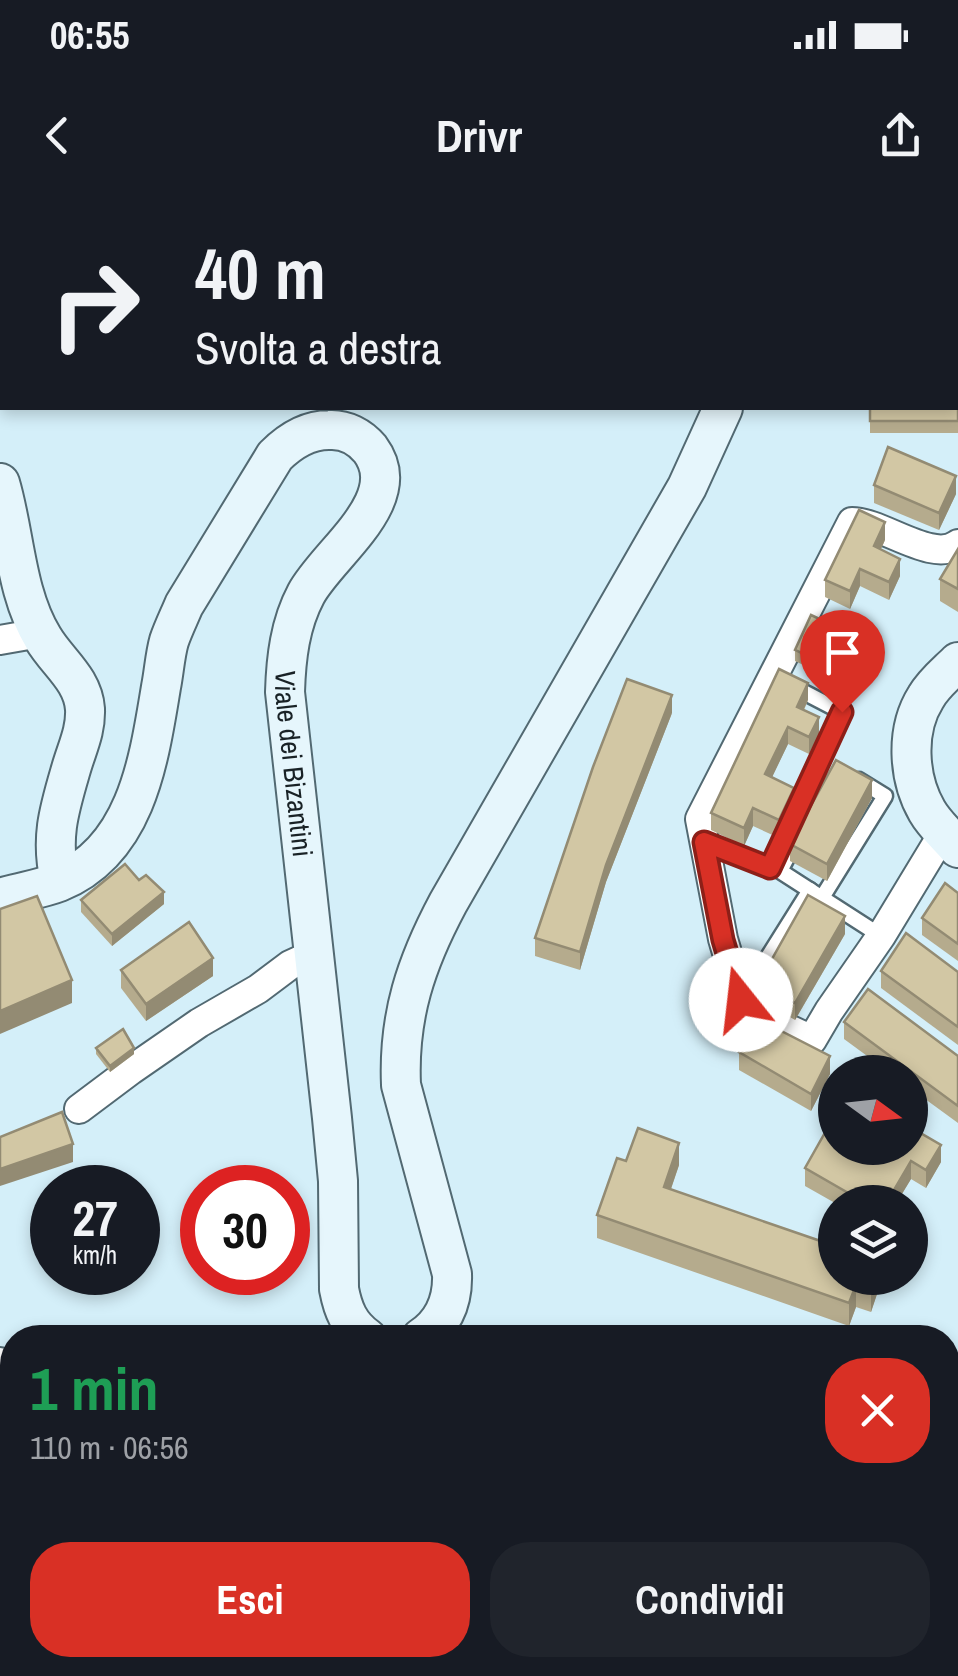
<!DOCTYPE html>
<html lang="it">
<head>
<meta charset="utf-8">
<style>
	body { margin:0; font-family:"Archivo Narrow",sans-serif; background:#20242c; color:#f1f3f6; height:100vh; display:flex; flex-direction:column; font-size:38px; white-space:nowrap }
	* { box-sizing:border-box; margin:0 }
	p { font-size:32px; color:#9ea1a6 }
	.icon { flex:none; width:55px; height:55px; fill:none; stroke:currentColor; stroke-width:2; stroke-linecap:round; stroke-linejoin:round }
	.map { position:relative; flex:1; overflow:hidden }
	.details { position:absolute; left:0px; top:1125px; width:960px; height:352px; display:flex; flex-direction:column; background:#171b24; border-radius:40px 40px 0 0; box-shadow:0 5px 15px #0003 }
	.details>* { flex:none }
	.banner { position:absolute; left:0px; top:0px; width:960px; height:210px; box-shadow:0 5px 15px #0003; background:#171b24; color:#f1f3f6; overflow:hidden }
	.needle { width:65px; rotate:105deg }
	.buttons { position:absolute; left:818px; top:855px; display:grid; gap:20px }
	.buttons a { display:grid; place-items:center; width:110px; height:110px; border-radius:50%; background:#171b24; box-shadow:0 5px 15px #0003; font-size:50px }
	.speed { position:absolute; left:30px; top:965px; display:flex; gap:20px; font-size:50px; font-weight:700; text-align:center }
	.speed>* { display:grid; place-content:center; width:130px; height:130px; border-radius:50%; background:#171b24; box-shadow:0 5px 15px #0003; line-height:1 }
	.speed small { font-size:25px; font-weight:400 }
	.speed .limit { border:15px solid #d22; background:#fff; color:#111 }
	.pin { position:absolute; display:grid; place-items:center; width:85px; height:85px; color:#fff; margin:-102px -42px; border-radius:50% 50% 50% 0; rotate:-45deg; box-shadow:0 0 10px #0007 }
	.pin .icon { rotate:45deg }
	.me { position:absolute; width:110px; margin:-55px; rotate:344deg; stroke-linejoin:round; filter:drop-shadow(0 0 8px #0008) }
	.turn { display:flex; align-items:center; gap:35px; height:210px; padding:0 30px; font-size:45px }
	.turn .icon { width:130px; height:130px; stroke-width:2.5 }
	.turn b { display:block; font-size:70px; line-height:85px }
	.round { display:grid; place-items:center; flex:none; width:105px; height:105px; border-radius:40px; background:#20242c }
	.head { display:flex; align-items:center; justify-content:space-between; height:170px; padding:0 30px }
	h1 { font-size:60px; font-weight:700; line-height:75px; color:#1e9e55 }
	.primary-button { display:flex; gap:20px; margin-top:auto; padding:20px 30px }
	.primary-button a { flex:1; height:115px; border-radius:40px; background:#d93025; color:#fff; font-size:40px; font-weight:700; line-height:115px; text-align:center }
	.primary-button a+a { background:#20242c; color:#f1f3f6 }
	.status { display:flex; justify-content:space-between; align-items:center; height:70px; padding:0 50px; background:#171b24; direction:ltr }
	.status svg { height:28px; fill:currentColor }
	header { display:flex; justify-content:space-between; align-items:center; height:130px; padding:0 30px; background:#171b24; font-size:45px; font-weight:700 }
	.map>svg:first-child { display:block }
	.built { fill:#c0e3f1 }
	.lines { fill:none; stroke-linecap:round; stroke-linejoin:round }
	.river { stroke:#8ab3c2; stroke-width:45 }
	.lane-casing { stroke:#526972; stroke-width:19 }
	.street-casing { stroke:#526972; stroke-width:32 }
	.secondary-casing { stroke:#526972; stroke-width:42 }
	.lane { stroke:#fff; stroke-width:14 }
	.street { stroke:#fff; stroke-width:28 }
	.secondary { stroke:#e6f6fc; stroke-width:38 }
	.rail-casing { stroke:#455258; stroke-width:11 }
	.rail { stroke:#d4eff9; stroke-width:8; stroke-dasharray:22; stroke-linecap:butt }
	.wall { fill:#b5ab8d }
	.shaded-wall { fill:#938b73 }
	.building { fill:#d2c7a4; stroke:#938b73; stroke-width:2.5 }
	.route-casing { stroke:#8d1f18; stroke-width:25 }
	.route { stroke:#d93025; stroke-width:18 }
	.labels { text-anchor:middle; stroke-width:8; stroke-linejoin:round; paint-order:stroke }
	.street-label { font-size:28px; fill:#192226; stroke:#d4eff9 }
</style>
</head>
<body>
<div class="status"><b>06:55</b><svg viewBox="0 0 49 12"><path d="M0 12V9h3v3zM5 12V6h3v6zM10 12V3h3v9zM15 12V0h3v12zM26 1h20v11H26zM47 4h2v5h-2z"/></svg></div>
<header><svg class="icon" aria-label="back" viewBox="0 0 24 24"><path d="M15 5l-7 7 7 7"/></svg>Drivr<svg class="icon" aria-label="share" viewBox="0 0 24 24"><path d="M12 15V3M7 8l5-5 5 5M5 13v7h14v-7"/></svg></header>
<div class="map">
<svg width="958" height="1476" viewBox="0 0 958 1476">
	<rect width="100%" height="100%" fill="#d4eff9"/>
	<path class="built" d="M0,1349L12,1358V1465H163L178,1476H0Z"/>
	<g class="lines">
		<g class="river">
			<path d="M0,1284L12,1294"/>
			<path d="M244,1465L272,1476"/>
		</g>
		<defs>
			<g id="lane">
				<path d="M798,637L780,671L881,736"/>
				<path d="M705,642L770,668L842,512L792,486"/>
				<path d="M823,696L885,596L859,580"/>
				<path d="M741,800L810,690"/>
			</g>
			<g id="street">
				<path d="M0,440L40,433"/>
				<path d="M944,632L881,736L829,811L812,840L750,811L741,800L723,739L700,619L852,322C882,322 933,364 958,344"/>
				<path d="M79,909L131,870L199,823L258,789L290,765L314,754"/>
				<path d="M0,1162L12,1168"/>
				<path d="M528,1465L554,1476"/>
			</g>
			<g id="secondary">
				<path d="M803,2L804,0"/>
				<path d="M0,283C15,333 15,392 43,438C57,462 83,479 85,509C86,531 77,548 71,569C59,610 50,638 60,681"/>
				<path d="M958,462C947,473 934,483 926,497C905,530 908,578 927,611C935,625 948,636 958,648"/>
				<path id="s1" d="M0,698C19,692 41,689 59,682C137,650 149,559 161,487C164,472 165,455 169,441C173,429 179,417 184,405L275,256C290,241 307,230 329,230C345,229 360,237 370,249C408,300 328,353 306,394C290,424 286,458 285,492L332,918L338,981L339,1089C343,1110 349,1125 367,1138"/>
				<path d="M421,1138C444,1123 453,1101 452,1074L401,885C398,816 416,763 448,703L687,287L723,208"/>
			</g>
		</defs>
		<use href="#lane" class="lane-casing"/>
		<use href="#street" class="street-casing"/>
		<use href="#secondary" class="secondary-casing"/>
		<use href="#lane" class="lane"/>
		<use href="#street" class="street"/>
		<use href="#secondary" class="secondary"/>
		<defs>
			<path id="rail" d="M944,1476L958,1454"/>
		</defs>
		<use href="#rail" class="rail-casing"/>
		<use href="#rail" class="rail"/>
	</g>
	<g class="wall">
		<path d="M958,196V233H870V208Z"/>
		<path d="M874,285L956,294L939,330L874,303Z"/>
		<path d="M885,340L881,349L900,376L889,400L860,386L850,409L825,397V380Z"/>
		<path d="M958,349V412L940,401V379Z"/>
		<path d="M795,450L877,458L861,493L795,461Z"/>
		<path d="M808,500L804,510L819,534L809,554L788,544L772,577L794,605L779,638L753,626L744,646L711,630V613Z"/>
		<path d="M672,513L606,682L580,770L535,756V738Z"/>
		<path d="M872,598L827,681L790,661V644Z"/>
		<path d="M958,693V761L922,735V718Z"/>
		<path d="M81,700L164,704L112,746L81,712Z"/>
		<path d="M845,734L795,820L759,799V782Z"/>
		<path d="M121,770L213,776L146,821L121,788Z"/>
		<path d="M881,771L958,772V845L881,788Z"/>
		<path d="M844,822L958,856V923L910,888V872H889L844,839Z"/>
		<path d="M96,848L134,854L110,872L96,854Z"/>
		<path d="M739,852L830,874L811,911L739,870Z"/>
		<path d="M835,915L941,962L926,988L911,979L897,1002L835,1003L805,986V968Z"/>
		<path d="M626,961L679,965L671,989L880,1078V1085L871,1112L856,1107L849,1126L597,1038V1015Z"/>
	</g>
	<g class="shaded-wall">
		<path d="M956,276V294L939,330V313Z"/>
		<path d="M885,322V340L874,364V346Z"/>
		<path d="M900,359V376L889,400V382Z"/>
		<path d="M860,369V386L850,409V391Z"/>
		<path d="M877,446V458L861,493V481Z"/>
		<path d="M808,483V500L797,524V507Z"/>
		<path d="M672,495V513L606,682L580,770V752L606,665Z"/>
		<path d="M819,517V534L809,554V537Z"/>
		<path d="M788,527V544L765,592V574Z"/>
		<path d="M872,580V598L827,681V664Z"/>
		<path d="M794,588V605L779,638V620Z"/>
		<path d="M753,608V626L744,646V628Z"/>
		<path d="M164,692V704L112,746V734Z"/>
		<path d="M845,716V734L795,820V803Z"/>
		<path d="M213,758V776L146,821V804Z"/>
		<path d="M72,780V803L0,834V811Z"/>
		<path d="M134,848V854L110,872V866Z"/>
		<path d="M830,856V874L811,911V894Z"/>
		<path d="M679,943V965L664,1009V987Z"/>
		<path d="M73,944V962L0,986V969Z"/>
		<path d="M941,945V962L926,988V970Z"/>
		<path d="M911,961V979L897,1002H887Z"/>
		<path d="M875,1078H880V1085L871,1112V1090Z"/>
		<path d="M856,1085V1107L849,1126V1103Z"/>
	</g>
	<g class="building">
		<path d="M689,0H699L703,2H688Z"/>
		<path d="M958,196V221H870V208H958Z"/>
		<path d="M888,247L956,276L939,313L874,285Z"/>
		<path d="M859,310L885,322L874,346L900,359L889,382L860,369L850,391L825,380Z"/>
		<path d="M958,349V389L940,379Z"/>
		<path d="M811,415L877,446L861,481L795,450Z"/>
		<path d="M779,469L808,483L797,507L819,517L809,537L788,527L765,574L794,588L779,620L753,608L744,628L711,613Z"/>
		<path d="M627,479L672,495L606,665L580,752L535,738L593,567Z"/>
		<path d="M836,560L872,580L827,664L790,644Z"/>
		<path d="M125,664L139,680L146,675L164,692L112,734L81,700Z"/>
		<path d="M945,683L958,693V744L922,718Z"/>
		<path d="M808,695L845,716L795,803L759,782Z"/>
		<path d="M37,696L72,780L0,811V709Z"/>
		<path d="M189,722L213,758L146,804L121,770Z"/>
		<path d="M906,733L958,772V827L881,771Z"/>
		<path d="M868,789L958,856V906L844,822Z"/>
		<path d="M752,816L830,856L811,894L739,852L743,833Z"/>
		<path d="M123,829L134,848L110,866L96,848Z"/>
		<path d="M62,912L73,944L0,969V937Z"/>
		<path d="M835,915V948H910V927L941,945L926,970L911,961L887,1002H864L805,968Z"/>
		<path d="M638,928L679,943L664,987L835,1046V1078H875L871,1090L856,1085L849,1103L597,1015L617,958L626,961Z"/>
		<path d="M0,1439L12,1449V1465H32L45,1476H0Z"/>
		<path d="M869,1465H922L941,1476H863Z"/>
	</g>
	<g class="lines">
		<defs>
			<path id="route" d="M741,800L723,740L704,642L770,668L842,512"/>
		</defs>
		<use href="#route" class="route-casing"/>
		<use href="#route" class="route"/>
	</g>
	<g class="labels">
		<g class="street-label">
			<text dy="10" stroke="none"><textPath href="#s1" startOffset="1005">Viale dei Bizantini</textPath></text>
		</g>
	</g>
</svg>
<div class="buttons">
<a><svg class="needle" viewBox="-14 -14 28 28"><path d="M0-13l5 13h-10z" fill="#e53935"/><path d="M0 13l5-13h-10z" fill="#9ea1a6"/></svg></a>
<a><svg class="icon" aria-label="layers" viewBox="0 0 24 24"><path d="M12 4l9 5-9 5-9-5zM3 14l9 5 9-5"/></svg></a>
</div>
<div class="speed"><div>27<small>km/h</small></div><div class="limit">30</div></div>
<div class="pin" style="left:842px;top:512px;background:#d93025"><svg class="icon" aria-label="arrive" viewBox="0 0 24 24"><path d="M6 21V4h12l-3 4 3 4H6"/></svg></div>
<svg class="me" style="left:741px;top:800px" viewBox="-20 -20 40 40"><circle r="19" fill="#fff"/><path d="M0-13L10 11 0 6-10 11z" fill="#d93025"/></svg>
<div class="banner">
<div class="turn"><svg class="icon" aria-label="right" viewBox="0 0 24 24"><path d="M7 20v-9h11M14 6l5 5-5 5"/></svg><div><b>40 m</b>Svolta a destra</div></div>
</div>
<section class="details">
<div class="head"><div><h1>1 min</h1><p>110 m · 06:56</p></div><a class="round" style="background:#d93025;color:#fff"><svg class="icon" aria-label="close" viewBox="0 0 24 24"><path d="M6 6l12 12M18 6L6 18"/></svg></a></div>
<div class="primary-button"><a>Esci</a><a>Condividi</a></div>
</section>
</div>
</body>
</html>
